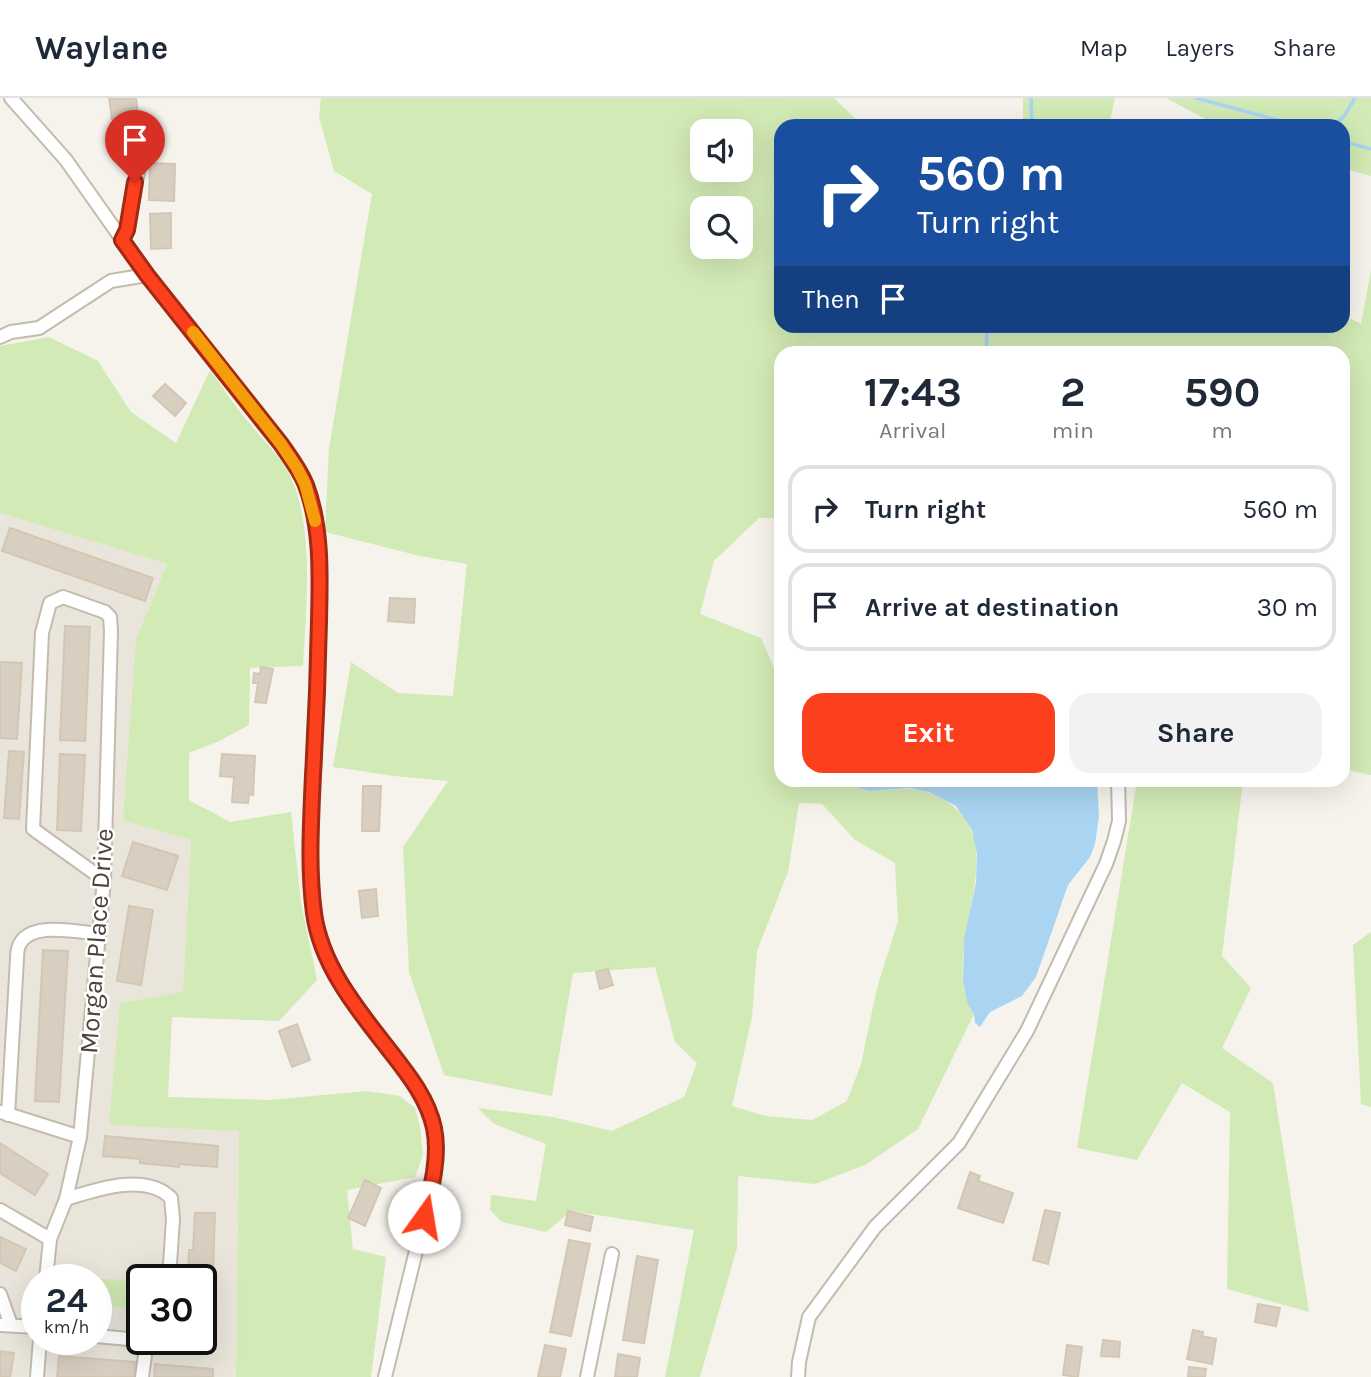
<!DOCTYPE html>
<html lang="en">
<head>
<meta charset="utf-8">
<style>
	body { margin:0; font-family:Karla,sans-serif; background:#f2f2f3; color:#1f2937; height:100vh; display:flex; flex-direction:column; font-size:26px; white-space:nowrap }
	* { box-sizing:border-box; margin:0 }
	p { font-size:23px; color:#747a83 }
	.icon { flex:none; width:38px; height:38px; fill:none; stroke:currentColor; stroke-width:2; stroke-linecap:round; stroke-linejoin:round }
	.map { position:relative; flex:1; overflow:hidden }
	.sheet { position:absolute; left:774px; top:248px; width:576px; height:441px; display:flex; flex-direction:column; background:#fff; border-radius:21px; box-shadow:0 7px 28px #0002 }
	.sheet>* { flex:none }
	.hud { position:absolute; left:774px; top:21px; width:576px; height:214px; border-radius:21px; box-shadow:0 7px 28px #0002; background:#1a4fa0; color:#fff; overflow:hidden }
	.fabs { position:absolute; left:690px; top:21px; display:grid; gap:14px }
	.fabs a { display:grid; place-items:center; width:63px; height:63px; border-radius:14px; background:#fff; box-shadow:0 7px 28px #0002; font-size:35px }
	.speed { position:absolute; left:21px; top:1166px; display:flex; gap:14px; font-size:35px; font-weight:700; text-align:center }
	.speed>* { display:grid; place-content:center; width:91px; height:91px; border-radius:50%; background:#fff; box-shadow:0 7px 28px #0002; line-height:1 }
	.speed small { font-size:18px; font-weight:400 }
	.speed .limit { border:4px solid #111; border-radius:10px; background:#fff; color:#111 }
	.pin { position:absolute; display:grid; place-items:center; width:60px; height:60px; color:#fff; margin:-72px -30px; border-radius:50% 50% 50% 0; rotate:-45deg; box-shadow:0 0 7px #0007 }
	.pin .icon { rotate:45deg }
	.me { position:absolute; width:77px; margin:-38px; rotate:13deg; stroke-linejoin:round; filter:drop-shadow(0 0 5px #0008) }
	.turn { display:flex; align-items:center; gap:24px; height:147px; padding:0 28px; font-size:32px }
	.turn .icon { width:91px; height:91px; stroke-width:2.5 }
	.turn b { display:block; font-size:49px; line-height:60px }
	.then { display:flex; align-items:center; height:66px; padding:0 28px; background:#0003; gap:14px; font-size:26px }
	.eta { display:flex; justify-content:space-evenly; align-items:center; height:119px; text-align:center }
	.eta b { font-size:42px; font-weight:700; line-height:49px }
	.primary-button { display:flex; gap:14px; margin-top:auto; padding:14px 28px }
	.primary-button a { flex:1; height:80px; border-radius:21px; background:#fc3f1d; color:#fff; font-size:28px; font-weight:700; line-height:80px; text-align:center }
	.primary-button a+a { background:#f2f2f3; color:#1f2937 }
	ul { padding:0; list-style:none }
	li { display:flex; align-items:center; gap:21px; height:88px; margin:0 14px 10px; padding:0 14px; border:4px solid #e0e1e3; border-radius:21px }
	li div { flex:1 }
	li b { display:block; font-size:26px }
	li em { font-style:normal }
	header { display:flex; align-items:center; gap:42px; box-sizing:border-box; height:98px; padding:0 35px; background:#fff; border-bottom:2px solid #e0e1e3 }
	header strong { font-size:33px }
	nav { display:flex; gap:38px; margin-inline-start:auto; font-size:24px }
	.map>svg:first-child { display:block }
	.residential { fill:#eae5da; fill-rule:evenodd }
	.green { fill:#d2eab5; fill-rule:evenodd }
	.water { fill:#a9d4f2 }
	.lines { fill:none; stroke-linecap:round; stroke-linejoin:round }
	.stream { stroke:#a9d4f2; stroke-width:3.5 }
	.building { fill:#d8cfc1; stroke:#d3c7b4; stroke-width:2 }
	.minor-casing { stroke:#c2bbae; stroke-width:16 }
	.minor { stroke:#fff; stroke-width:12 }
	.route-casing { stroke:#a42913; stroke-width:18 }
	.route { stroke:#fc3f1d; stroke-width:12 }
	.slow { stroke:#f59e0b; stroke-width:12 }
	.labels { text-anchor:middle; stroke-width:5; stroke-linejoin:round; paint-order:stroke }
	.street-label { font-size:26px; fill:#4b4439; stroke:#fff }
</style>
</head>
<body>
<header>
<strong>Waylane</strong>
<nav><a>Map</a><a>Layers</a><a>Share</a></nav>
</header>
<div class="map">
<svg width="1371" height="1279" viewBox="0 0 1371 1279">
	<rect width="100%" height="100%" fill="#f6f3ec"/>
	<path class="residential" d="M0,415L167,466L136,541L124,721L191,742L183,895L109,1027L239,1032L236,1279H0ZM37,1181H96V1241H37ZM142,1181H201V1241H142Z"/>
	<g class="green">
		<path d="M321,0H834L863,28H780V228H1342V216L1361,226L1371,172V677L1342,671V256H1132L1110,251L1109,256H780V420H759L714,463L700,516L761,540L780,584V682L856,683L857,689C881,698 906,685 930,695C1030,736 931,848 974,916L918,1031L865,1067L815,1086L738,1078L737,1150L700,1279H665L694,1132L571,1113L546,1134L502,1124L490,1112L491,1097L536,1103L546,1046L494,1026L478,1010L553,1019L612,1033L684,999L697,965L675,944L655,869L573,875L552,998L444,977L409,874L403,749L448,683L394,678L333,669L351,564L398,595L453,598L467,466L420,458L325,434L329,350L372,96L334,73L319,19ZM702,33H740V72H702ZM702,110H740V149H702ZM799,705L822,706L855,742L895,765L898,823L877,890L861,966L847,1003L812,1022L766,1018L732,1008L752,919L757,853L788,774Z"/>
		<path d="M1023,0H1115L1109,28H1023Z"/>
		<path d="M1166,0H1371V78L1342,70V28H1222L1209,23Z"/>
		<path d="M49,239L98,263L131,314L176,345L210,272C223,290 236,310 251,327C261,340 273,351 282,364C317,413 306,510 303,568L250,570L249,627L219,643L189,655V702L230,724L291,714L301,805L317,882L279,923L172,919L168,999L270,1002L367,993L400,998L415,1010L420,1028L423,1057L415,1079L347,1092L353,1151L386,1159L371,1279H236L239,1033L109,1027L120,905L183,894L191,742L123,722L136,541L167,466L0,415V248Z"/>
		<path d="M1137,683H1243L1222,858L1251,890L1222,950L1273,985L1309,1214L1227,1191L1230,1014L1182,985L1137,1062L1077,1050Z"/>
		<path d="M1371,834V1009L1361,1006L1353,847Z"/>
		<path d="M93,1180L139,1184L136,1210L96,1207V1181Z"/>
	</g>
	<path class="water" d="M856,683H1097L1099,718L1095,746L1090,759L1068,787L1036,879L1022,898L990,914L980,929L975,925L974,916L967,904L963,883L964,841L976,785L977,756L972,732L956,708L929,694L910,690L869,693L857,689Z"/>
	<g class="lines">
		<g class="stream">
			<path d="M1031,0L1032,28"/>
			<path d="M1196,0L1300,28"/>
			<path d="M1334,28L1345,17L1355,0"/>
			<path d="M1342,43L1371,51"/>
			<path d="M986,256C987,246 986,237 988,228"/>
		</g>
	</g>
	<g class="building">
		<path d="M109,0H136L138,18L112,21Z"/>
		<path d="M150,65L175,66L174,103L149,102Z"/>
		<path d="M171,115V150L151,151L150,116Z"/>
		<path d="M165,286L186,305L175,318L153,298Z"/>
		<path d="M10,430L153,480L145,503L2,453Z"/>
		<path d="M390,500L415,501L414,525L388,523Z"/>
		<path d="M65,528L90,529L85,643L60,642Z"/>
		<path d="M0,564L22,565L17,641L0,640Z"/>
		<path d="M261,569L273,571L266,605L255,604L258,585H253L254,575L260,576Z"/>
		<path d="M9,653L24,654L19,721L4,720Z"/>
		<path d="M60,656L85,657L81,733L57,732Z"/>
		<path d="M222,656L255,658L253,697L249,696L248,705L232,704L234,679L220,678Z"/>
		<path d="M363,688H381L379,733H362Z"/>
		<path d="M133,744L178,758L167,792L122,778Z"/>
		<path d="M376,791L378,818L362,820L359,793Z"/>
		<path d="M129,808L153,812L141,887L117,883Z"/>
		<path d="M43,852L68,853L59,1004L35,1003Z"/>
		<path d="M608,871L613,887L600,891L596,874Z"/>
		<path d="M297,926L310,962L292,969L279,933Z"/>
		<path d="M105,1038L218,1048L217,1069L179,1066V1069L140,1065V1061L103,1058Z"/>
		<path d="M0,1045L48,1076L35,1097L0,1075Z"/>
		<path d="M970,1074L980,1078L978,1083L1013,1095L1003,1125L958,1110Z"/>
		<path d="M365,1082L381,1090L365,1128L348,1120Z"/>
		<path d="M1045,1112L1060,1115L1048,1166L1033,1162Z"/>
		<path d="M568,1113L593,1119L590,1133L565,1127Z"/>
		<path d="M195,1115H215L211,1229H201V1181H188L189,1152H193Z"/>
		<path d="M0,1139L26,1151L16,1173L0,1165Z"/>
		<path d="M569,1142L590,1146L571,1238L550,1234Z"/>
		<path d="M637,1158L658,1162L644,1245L623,1242Z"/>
		<path d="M1258,1206L1280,1210L1276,1228L1255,1224Z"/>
		<path d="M1193,1232L1203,1234L1202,1238L1216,1241L1212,1266L1187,1261Z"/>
		<path d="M1103,1242L1120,1244L1119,1259L1101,1258Z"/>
		<path d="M545,1247L566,1251L560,1279H538Z"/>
		<path d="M1067,1247L1082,1249L1078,1279L1063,1277Z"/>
		<path d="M0,1253L14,1255L10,1279L0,1278Z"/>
		<path d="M618,1256L640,1260L637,1279H615Z"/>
		<path d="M59,1258L135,1264L134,1279H57Z"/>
		<path d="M155,1266L213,1271V1279H154Z"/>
		<path d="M1189,1269L1206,1271L1205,1279H1188Z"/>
	</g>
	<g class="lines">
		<defs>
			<g id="minor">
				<path d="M11,0L66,62L147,177L281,346C290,359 300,372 305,387C322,429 320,478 319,523C318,579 315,636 312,692C311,733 308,778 315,819C324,870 358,911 389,951C408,976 430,1002 435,1033C438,1054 433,1076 430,1096L385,1279"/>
				<path d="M122,142L127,132L139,68"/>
				<path d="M0,239L11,234L39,230L111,183L147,177"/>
				<path d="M1,1014L80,1039"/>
				<path d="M8,1017L17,861C17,856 17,849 21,844C34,824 79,834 99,836"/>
				<path d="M66,1101L80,1039L104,782L111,533L110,519L105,514L63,499L50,505L42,535L33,731L104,782"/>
				<path d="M0,1112L50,1141"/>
				<path d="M46,1181L50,1141L66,1101C95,1092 145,1074 171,1100L173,1121L169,1181"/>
				<path d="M0,1196L11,1227"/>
				<path d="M0,1227L37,1229"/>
				<path d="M96,1238L206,1248"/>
				<path d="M37,1279L40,1241"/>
				<path d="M142,1279L147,1243L150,1241"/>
				<path d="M587,1279L612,1156"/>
				<path d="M798,1279L799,1264L809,1219L875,1129L959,1045L1027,933L1106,766L1114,743L1119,723L1118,682"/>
			</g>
		</defs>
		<use href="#minor" class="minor-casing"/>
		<use href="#minor" class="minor"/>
	</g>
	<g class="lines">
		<defs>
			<path id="route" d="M135,84L127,132L122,142L147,177L281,346C290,359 300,372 306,387C322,430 320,478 319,523C318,575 316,626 313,677C311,723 308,770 314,815C321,868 358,912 390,953C408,976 428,1001 434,1030C440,1059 431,1092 424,1119"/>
		</defs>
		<use href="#route" class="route-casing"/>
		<use href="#route" class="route"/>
		<path class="slow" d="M193,234L281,346L297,370L305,386L315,423"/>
	</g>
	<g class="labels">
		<g class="street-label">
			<text transform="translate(96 843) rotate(-86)" y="9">Morgan Place Drive</text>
		</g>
	</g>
</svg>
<div class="fabs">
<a><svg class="icon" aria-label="sound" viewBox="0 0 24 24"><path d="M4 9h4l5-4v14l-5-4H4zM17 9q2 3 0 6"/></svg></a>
<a><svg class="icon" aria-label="search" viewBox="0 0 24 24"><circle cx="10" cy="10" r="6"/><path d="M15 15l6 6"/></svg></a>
</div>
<div class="speed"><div>24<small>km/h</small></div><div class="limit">30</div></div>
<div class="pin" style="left:135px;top:84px;background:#d93025"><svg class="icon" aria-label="arrive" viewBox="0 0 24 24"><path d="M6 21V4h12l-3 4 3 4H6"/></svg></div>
<svg class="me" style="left:424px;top:1119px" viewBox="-20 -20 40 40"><circle r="19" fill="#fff"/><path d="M0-13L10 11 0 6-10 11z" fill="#fc3f1d"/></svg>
<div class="hud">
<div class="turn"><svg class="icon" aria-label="right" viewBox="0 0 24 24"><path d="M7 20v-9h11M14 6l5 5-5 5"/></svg><div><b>560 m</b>Turn right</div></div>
<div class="then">Then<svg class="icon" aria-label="arrive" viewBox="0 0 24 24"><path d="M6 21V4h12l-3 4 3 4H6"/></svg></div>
</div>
<section class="sheet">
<div class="eta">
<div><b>17:43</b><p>Arrival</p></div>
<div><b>2</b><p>min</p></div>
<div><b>590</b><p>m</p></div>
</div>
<ul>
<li><svg class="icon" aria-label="right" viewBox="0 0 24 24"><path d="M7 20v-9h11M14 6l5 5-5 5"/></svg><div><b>Turn right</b></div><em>560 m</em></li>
<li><svg class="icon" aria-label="arrive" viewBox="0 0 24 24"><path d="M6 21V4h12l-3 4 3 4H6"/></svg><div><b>Arrive at destination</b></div><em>30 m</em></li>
</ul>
<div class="primary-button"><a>Exit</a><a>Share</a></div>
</section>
</div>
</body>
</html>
